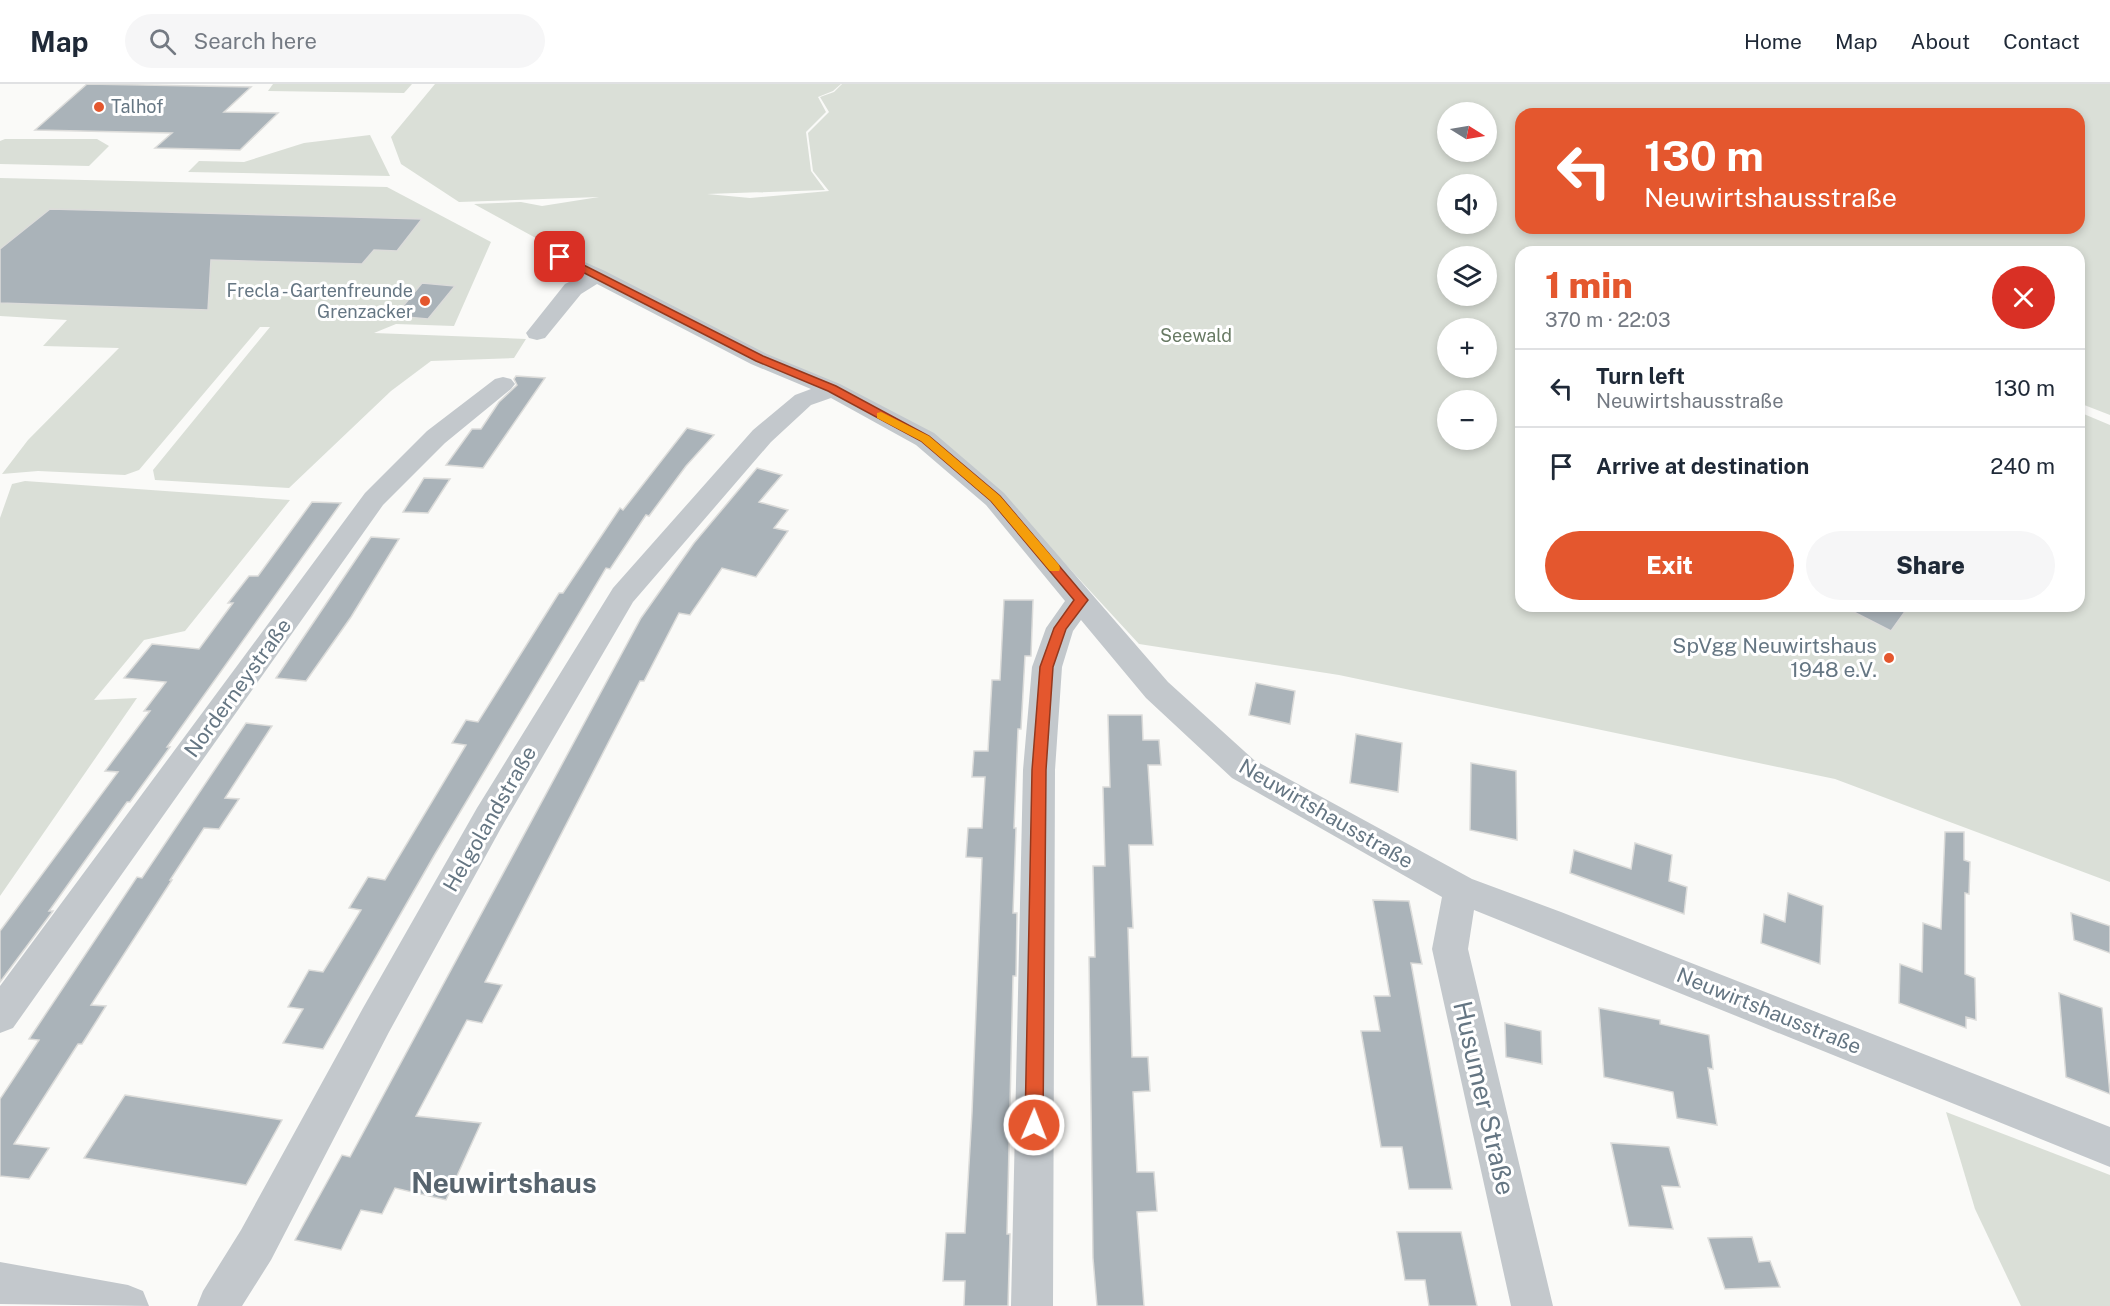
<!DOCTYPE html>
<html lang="en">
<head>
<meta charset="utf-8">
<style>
	body { margin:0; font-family:"Public Sans",sans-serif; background:#f6f6f7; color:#1f2937; height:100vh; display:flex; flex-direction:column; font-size:22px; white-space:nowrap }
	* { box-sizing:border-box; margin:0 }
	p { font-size:20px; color:#747a83 }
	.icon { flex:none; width:33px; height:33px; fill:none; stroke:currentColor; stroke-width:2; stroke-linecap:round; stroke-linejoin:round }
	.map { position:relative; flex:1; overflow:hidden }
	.sheet { position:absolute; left:1515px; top:162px; width:570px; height:366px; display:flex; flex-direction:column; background:#fff; border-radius:18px; box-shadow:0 3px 9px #0003 }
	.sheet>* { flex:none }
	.guide { position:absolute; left:1515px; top:24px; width:570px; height:126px; border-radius:18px; box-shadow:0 3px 9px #0003; background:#e4572e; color:#fff; overflow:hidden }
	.needle { width:39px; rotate:101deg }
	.tools { position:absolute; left:1437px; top:18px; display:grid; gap:12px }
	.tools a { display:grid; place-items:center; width:60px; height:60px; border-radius:50%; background:#fff; box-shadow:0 3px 9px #0003; font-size:30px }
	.pin { position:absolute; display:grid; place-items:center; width:51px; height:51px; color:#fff; margin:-26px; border-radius:12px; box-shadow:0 3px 9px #0006 }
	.me { position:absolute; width:66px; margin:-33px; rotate:1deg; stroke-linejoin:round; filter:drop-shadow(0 0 4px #0008) }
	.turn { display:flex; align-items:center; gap:21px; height:126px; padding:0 30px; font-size:27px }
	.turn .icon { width:78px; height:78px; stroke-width:2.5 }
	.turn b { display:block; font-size:42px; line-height:51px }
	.round { display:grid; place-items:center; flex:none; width:63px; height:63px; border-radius:32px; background:#f6f6f7 }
	.head { display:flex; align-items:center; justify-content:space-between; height:102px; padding:0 30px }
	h1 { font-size:36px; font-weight:800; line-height:45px; color:#e4572e }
	.cta { display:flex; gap:12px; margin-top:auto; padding:12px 30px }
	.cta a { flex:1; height:69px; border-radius:36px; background:#e4572e; color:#fff; font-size:24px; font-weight:800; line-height:69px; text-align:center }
	.cta a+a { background:#f6f6f7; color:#1f2937 }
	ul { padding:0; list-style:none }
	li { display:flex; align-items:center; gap:18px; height:78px; padding:0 30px; border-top:2px solid #e0e1e3 }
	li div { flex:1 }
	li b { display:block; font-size:22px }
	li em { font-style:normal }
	header { display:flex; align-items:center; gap:36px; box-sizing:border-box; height:84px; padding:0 30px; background:#fff; border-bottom:2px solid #e0e1e3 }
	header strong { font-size:28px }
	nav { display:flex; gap:33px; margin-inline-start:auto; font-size:21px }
	.search { width:420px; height:54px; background:#f6f6f7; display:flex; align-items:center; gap:15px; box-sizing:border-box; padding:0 21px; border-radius:33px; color:#747a83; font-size:22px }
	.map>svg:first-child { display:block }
	.green { fill:#dadfd7; fill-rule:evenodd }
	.building { fill:#aab3b9; stroke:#dcdcda; stroke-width:1.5 }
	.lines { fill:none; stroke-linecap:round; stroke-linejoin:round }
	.minor { fill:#c3c8cc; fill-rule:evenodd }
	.route { fill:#e4572e; stroke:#94391e; stroke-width:1.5 }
	.slow { fill:#f59e0b }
	.poi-dot { fill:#e4572e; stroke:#fff; stroke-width:2 }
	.labels { text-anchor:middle; stroke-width:6; stroke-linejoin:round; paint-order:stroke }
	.far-poi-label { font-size:18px; fill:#657683; stroke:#fff; text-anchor:start }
	.far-park-label { font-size:18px; fill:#687a64; stroke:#fff }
	.poi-label { font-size:21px; fill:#657683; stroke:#fff; text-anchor:end }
	.street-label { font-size:21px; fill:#657683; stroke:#fff }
	.near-street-label { font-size:26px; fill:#657683; stroke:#fff }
	.near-quarter-label { font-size:28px; font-weight:bold; fill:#57646e; stroke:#fff }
</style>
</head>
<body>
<header>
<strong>Map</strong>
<div class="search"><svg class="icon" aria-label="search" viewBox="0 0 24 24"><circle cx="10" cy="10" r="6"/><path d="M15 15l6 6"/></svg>Search here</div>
<nav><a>Home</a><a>Map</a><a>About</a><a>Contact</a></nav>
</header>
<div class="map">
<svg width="2110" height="1222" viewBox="0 0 2110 1222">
	<rect width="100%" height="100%" fill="#fafaf8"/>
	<g class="green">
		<path d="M273,0H412L404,9L268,7Z"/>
		<path d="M435,0H841L833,7L818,13L826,28L806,48L811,87L825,106L707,110L750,114L829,107L813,87L808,49L829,28L820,13L834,8L842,0H2110V331L2079,319V168H1521V522H2079V328L2110,341V798L1835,695L1339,591L1139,560L1000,409L764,271L565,170L474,120L521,118L542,122L599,113L459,118L401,80L391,53ZM1448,28H1486V68H1448ZM1521,30H2079V144H1521ZM1448,100H1486V140H1448ZM1448,172H1486V212H1448ZM1448,244H1486V284H1448ZM1448,316H1486V356H1448Z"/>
		<path d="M370,51L390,92L188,88L199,77L244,78L304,59Z"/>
		<path d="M5,55H97L109,62L89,82L0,80V57Z"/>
		<path d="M0,94L387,103L491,158L454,242L396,240L374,249L526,255L514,274L431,277L391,307L289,404L155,396L153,386L270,243H260L139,386L125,391L38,387L2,390L28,356L119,264L43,262L67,236L0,232Z"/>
		<path d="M25,397L290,416L185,547L144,556L94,616L137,614L0,812V434L12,400Z"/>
		<path d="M1946,1028L2110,1091V1222H2021L1975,1125Z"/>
	</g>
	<g class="building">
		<path d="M87,0L251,3L224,28L278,29L240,66L155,64L172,49L35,46Z"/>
		<path d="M50,125L352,133L422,135L397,167L374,166L362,180L211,176L208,226L0,219V165Z"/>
		<path d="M422,199L455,202L428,235L395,232Z"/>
		<path d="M516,292L545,294L483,384L446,381L472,345H481L499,318L517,301L514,295Z"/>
		<path d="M687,344L714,351L686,382L649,432L646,431L610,485L606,484L435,770L323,965L283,959L303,925L288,923L309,886L323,888L361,826L349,824L368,793L385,796L466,661L452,659L466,636L478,638L559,509H563L620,424L623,426Z"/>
		<path d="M757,384L782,391L759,418L788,426L774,444L788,447L756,493L722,484L690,531L679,529L644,597H640L485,898L502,901L482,939L467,936L416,1032L481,1039L446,1116L395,1104L382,1130L361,1126L341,1166L295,1156L342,1071L350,1073L641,534L694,459Z"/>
		<path d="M424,394L450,395L428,429L403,428Z"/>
		<path d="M312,418L341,419L167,663H170L130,718H127L49,827H53L0,898V847L118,688L105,687L150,627H144L166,598L124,594L152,560L199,565L233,519H228L249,492H258Z"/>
		<path d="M371,453L399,455L351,533L306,597L276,594Z"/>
		<path d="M1004,516H1033L1031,572H1025L1021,645H1018L1014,744H1016L1013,829H1017L1016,892H1013L1007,1150H1010L1008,1222H964L965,1197H943L946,1149H965L972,1029L982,774L966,773L968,744H982L985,693H972L974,667H988L992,596H1000Z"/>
		<path d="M1842,522H1909L1891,547Z"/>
		<path d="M1256,599L1295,607L1290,640L1249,631Z"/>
		<path d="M1108,631H1142L1143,656H1159L1161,681H1148L1153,761H1129L1133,844H1128L1132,973H1148L1150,1007L1133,1008L1137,1088H1154L1157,1127L1137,1128L1144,1222H1097L1093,1174L1089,873H1095L1093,782H1105L1103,703H1110Z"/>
		<path d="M246,639L272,642L225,714L239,715L219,745L204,744L170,796H172L91,921L106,922L82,960H78L14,1060L49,1064L29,1095L0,1092V1015L39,956L29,955L137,793L142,794Z"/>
		<path d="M1356,650L1402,659L1398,708L1350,699Z"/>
		<path d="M1471,679L1516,687L1517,756L1470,746Z"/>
		<path d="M1945,748H1964V776L1970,778L1969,810L1965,809V890L1975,894L1976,936L1966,933V944L1899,919L1900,880L1922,888L1923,839L1941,845Z"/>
		<path d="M1635,759L1672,771L1669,797L1687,803L1684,830L1570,789L1574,766L1631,785Z"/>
		<path d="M1788,809L1823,822L1820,880L1761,859L1764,830L1785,838Z"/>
		<path d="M1373,816L1409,817L1422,880L1411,879L1452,1105H1409L1402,1063H1381L1361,947H1380L1374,912H1390Z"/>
		<path d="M2071,829L2110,842V869L2074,856Z"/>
		<path d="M2059,909L2102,924L2110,1010L2066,993Z"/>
		<path d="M1599,924L1660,936V940L1709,951L1713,985L1708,984L1717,1041L1677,1034L1673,1008L1604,993Z"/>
		<path d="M1505,939L1541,947L1542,980L1506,973Z"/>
		<path d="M125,1011L220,1026L282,1036L246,1101L84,1074Z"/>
		<path d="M1611,1059L1669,1063L1680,1103L1662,1102L1673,1145L1629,1142Z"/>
		<path d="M1397,1148H1461L1477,1222H1429L1425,1196H1405Z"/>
		<path d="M1752,1153L1759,1178L1770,1177L1780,1203L1725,1205L1708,1154Z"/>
	</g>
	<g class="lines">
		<g class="minor">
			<path d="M560,167L605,187L767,270L840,300L934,349L1004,409L1168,598L1254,676L1472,795L1561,828L2110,1043V1083L1474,826L1468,865L1553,1222H1511L1432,865L1442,813L1232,694L1146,614L1081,536L1073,547L1062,583L1055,686L1053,1222H1011L1023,686L1032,583L1046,544L1065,517L986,421L916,361L831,314L811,321L771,358L633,518L501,744L389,948L271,1176L242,1222H197L203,1207L241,1146L363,924L477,724L613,504L753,346L795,311L811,305L751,280L597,200L581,210L545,254L537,256L529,254L526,249L565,200L581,192L553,177L550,173L553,169Z"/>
			<path d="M503,293L511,295L515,300L511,305L445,359L383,421L13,944L0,949V902L365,409L427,347L495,295Z"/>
			<path d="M0,1178L128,1201L143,1207L149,1222L0,1220Z"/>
		</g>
	</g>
	<path class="route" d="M557,171H564L763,272L836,302L929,352L1000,412L1088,516L1066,545L1053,583L1046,686L1043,1041L1040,1048L1034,1050L1028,1048L1025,1041L1032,686L1040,583L1054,544L1074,516L991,417L921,357L828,307L756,277L557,175Z"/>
	<path class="slow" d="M881,328L929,352L1000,412L1059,481L1060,484L1059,487H1050L991,417L921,357L877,334V329Z"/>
	<g class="poi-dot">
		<circle cx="99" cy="23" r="6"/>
		<circle cx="425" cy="217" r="6"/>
		<circle cx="1889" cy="574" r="6"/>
	</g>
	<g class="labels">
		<g class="far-poi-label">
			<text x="111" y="29">Talhof</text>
			<text x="413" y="213" text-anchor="end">Frecla - Gartenfreunde<tspan x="413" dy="21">Grenzacker</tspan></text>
		</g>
		<g class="far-park-label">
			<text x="1196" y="258">Seewald</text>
		</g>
		<g class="poi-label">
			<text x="1877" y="569">SpVgg Neuwirtshaus<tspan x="1877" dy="24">1948 e.V.</tspan></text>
		</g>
		<g class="street-label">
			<text transform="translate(238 604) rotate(-54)" y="7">Norderneystraße</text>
			<text transform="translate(1326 730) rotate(30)" y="7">Neuwirtshausstraße</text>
			<text transform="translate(490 735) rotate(-60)" y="7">Helgolandstraße</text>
			<text transform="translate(1769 927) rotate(22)" y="7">Neuwirtshausstraße</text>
		</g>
		<g class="near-street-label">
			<text transform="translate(1484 1014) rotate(77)" y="9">Husumer Straße</text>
		</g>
		<g class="near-quarter-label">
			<text x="504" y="1109">Neuwirtshaus</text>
		</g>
	</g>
</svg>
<div class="tools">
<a><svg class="needle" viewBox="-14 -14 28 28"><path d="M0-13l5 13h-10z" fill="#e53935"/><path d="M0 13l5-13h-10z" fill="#747a83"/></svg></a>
<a><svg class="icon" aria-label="sound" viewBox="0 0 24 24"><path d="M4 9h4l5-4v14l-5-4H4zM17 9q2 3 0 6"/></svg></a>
<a><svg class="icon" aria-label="layers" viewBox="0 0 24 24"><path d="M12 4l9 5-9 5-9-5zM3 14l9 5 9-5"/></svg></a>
<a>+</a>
<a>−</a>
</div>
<div class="pin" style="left:560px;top:173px;background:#d93025"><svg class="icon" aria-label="arrive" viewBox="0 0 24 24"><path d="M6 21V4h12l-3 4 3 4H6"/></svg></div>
<svg class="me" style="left:1034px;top:1041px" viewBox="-20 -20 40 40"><circle r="17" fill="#e4572e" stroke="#fff" stroke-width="3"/><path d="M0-11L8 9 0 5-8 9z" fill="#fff"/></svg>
<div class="guide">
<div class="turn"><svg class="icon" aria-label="left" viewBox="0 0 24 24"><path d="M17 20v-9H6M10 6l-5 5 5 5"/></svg><div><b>130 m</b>Neuwirtshausstraße</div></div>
</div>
<section class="sheet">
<div class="head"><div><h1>1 min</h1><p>370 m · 22:03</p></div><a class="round" style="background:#d93025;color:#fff"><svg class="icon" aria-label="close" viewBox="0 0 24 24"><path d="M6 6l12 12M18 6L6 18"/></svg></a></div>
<ul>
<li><svg class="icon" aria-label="left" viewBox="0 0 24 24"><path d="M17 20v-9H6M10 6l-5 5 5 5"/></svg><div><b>Turn left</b><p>Neuwirtshausstraße</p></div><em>130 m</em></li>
<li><svg class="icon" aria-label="arrive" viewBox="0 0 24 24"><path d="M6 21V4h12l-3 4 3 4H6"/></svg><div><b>Arrive at destination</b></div><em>240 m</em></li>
</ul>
<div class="cta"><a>Exit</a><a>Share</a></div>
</section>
</div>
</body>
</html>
